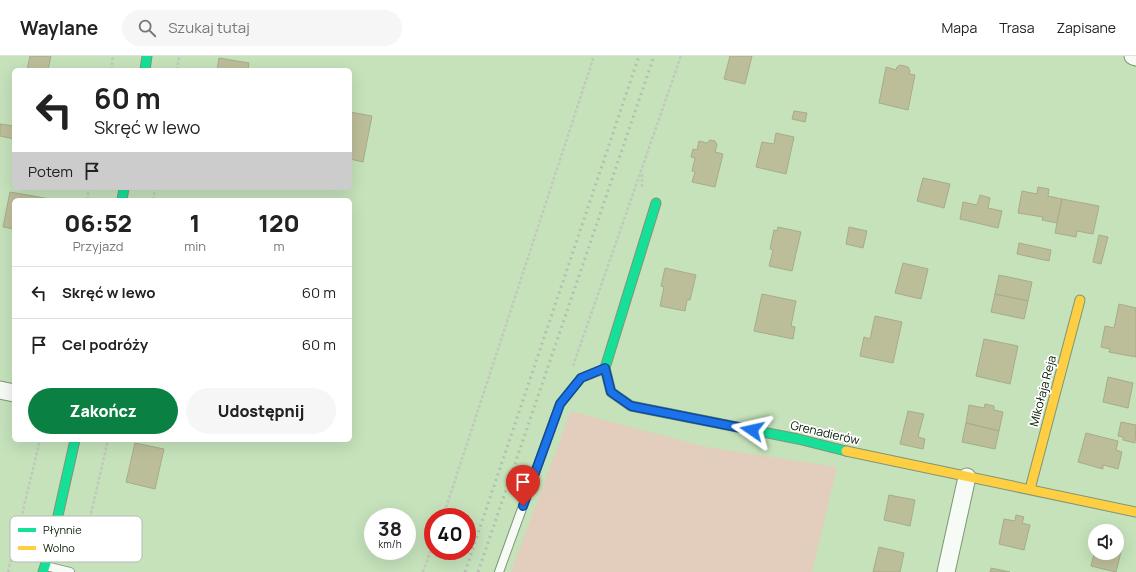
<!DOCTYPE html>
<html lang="pl">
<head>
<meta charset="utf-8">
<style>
	body { margin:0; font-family:Manrope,sans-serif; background:#f6f6f6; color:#222; height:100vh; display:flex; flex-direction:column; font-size:15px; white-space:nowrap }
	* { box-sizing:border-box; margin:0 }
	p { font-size:13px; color:#767676 }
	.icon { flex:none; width:22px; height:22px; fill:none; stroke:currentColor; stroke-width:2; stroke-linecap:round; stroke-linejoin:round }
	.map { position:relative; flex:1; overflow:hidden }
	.side { position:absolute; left:12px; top:142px; width:340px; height:244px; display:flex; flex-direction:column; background:#fff; border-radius:6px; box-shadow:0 4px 16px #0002 }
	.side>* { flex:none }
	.top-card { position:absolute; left:12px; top:12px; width:340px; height:122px; border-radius:6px; box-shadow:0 4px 16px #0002; background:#fff; color:#222; overflow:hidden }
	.tools { position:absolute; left:1088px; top:468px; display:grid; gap:8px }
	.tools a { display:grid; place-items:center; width:36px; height:36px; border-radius:50%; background:#fff; box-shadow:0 4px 16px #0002; font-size:20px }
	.speed { position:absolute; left:364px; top:452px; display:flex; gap:8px; font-size:20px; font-weight:700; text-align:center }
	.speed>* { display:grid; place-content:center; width:52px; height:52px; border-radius:50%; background:#fff; box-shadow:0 4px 16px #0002; line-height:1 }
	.speed small { font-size:10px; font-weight:400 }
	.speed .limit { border:6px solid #d22; background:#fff; color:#111 }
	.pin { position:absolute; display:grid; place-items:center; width:34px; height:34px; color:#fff; margin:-41px -17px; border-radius:50% 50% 50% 0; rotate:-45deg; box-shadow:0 0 4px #0007 }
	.pin .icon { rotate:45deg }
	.me { position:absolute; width:44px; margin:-22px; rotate:281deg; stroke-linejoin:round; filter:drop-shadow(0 0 3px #0008) }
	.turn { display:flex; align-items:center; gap:14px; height:84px; padding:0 16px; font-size:18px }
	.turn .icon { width:52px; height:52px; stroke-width:2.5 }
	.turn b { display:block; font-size:28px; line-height:34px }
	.then { display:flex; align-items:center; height:38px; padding:0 16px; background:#0003; gap:8px; font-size:15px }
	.eta { display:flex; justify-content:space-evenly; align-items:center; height:68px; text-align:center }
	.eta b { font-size:24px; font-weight:800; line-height:28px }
	.cta { display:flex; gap:8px; margin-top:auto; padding:8px 16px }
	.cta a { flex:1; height:46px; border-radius:24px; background:#0b8043; color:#fff; font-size:16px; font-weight:800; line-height:46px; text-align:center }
	.cta a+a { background:#f6f6f6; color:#222 }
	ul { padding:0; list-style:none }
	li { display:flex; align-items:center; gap:12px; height:52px; padding:0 16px; border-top:1px solid #e0e0e0 }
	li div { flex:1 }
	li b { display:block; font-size:15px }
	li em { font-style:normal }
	header { display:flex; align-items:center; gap:24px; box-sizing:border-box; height:56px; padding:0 20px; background:#fff; border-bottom:1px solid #e0e0e0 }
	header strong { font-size:19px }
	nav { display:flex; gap:22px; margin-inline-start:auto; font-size:14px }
	.search { width:280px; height:36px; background:#f6f6f6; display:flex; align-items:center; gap:10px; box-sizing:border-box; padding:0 14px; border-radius:22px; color:#767676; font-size:15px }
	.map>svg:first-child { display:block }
	.green { fill:#e3cdbc }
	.building { fill:#bcbe99; stroke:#a7ab8b }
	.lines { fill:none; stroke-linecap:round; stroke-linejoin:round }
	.lane-casing { stroke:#7f9577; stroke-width:10 }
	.street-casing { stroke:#7f9577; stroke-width:19 }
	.fast-casing { stroke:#7f9577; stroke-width:11 }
	.slow-casing { stroke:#7f9577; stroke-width:11 }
	.path { stroke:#c1c9be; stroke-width:2.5; stroke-dasharray:3 2; stroke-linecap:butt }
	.lane { stroke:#f6fbf5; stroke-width:8 }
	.street { stroke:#f6fbf5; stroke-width:17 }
	.fast { stroke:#16e098; stroke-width:9 }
	.slow { stroke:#ffcf43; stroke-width:9 }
	.rail { stroke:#b6bdb3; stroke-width:3; stroke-dasharray:2 4; stroke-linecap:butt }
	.route-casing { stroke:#114b97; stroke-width:10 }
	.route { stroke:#1a73e8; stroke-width:7 }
	.labels { text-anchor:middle; stroke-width:3.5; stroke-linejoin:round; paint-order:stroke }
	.street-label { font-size:12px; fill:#081b03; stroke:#fff }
	.key { fill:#fff; stroke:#b5bbb3; stroke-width:1 }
	.key-label { font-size:11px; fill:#081b03 }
</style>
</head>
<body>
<header>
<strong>Waylane</strong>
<div class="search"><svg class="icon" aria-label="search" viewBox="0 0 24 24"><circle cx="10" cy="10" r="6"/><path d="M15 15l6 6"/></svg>Szukaj tutaj</div>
<nav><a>Mapa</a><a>Trasa</a><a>Zapisane</a></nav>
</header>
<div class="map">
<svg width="1136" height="516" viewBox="0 0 1136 516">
	<rect width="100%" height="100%" fill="#c5e2bb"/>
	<path class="green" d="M571,355L706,391L837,411L812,516H511Z"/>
	<g class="building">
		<path d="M30,0H51L48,14H27Z"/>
		<path d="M730,0H752L745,28L724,23Z"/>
		<path d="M219,2L249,7L248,14H217Z"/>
		<path d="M900,9L908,11L910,15L909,18L915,19L908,54L879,47L886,11L896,14L897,11Z"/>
		<path d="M794,55L807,57L805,66L792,63Z"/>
		<path d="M350,56L372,60L363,106L350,103Z"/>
		<path d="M0,68L14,70V83L0,80Z"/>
		<path d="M776,77L794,81L786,118L756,111L762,86L774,88Z"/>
		<path d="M710,84L715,85L717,89L715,96L723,98L715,131L692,126L695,116L692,115L695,102L691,101L693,93L697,94L699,85L707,87Z"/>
		<path d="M923,122L950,128L944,152L917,145Z"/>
		<path d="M1038,131L1049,133L1048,140L1062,143L1057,167L1042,164L1043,161L1018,157L1022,135L1037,138Z"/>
		<path d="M10,136L56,144H14V173L3,171Z"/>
		<path d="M980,139L990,142L988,152L1002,155L998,172L960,163L963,146L977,149Z"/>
		<path d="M1062,143L1099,150L1093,178L1077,175L1076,181L1055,177Z"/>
		<path d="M778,171L801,176L792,215L769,210L773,194L770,193L774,174L777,175Z"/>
		<path d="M849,171L867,175L863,192L846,188Z"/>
		<path d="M1099,179L1108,181L1101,208L1093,206Z"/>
		<path d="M1019,187L1051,194L1049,205L1017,198Z"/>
		<path d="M903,207L928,213L921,243L895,237Z"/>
		<path d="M665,212L696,219L690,244H687L685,255L660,250L664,231L661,230Z"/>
		<path d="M999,219L1032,226L1028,245L995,238Z"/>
		<path d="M762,238L796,245L791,270L795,271L793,283L754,275Z"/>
		<path d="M995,238L1028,245L1024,263L991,256Z"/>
		<path d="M1119,248L1136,252V301L1109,296L1110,293L1101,291L1105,270L1114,272Z"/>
		<path d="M875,260L902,266L893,307L860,300L864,281L870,283Z"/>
		<path d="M984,283L1018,290L1010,328L976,320Z"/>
		<path d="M1108,321L1133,327L1128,352L1103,346Z"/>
		<path d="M985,348L994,350V354L1003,356L999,375L966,367L969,349L984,352Z"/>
		<path d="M908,355L924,358L918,381L925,383L923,393L900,388Z"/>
		<path d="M1121,366L1136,369L1135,387L1123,384V381L1118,380Z"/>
		<path d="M966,367L999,375L995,393L962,386Z"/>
		<path d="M1086,377L1118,385L1116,394L1122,396L1118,413L1103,409V413L1078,406Z"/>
		<path d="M135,387L164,393L155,433L126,426Z"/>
		<path d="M889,439L915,444L910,470L884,464Z"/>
		<path d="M1016,459L1024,461L1022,467L1030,469L1024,494L999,488L1004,463L1015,465Z"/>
		<path d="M879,491L904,497L900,516H873Z"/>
		<path d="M1117,491L1122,492L1116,516L1091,510L1095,494V497H1117Z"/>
		<path d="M991,512L1010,516H990Z"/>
	</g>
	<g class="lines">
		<defs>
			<g id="lane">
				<path d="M46,510L70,516"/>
				<path d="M499,516L560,348L581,322L604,313"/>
			</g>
			<g id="street">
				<path d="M1133,0L1136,1"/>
				<path d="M0,334L14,337"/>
				<path d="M946,516L967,421"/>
			</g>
			<g id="fast">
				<path d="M145,14L147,0"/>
				<path d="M122,144L124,132"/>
				<path d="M656,147L605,312L611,336L631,350L798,383L846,395"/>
				<path d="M43,516L50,495L75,384"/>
			</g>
			<g id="slow">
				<path d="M846,395L1136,456"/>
				<path d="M1030,433L1080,244"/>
			</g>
		</defs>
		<use href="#lane" class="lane-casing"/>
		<use href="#street" class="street-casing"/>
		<use href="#fast" class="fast-casing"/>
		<use href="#slow" class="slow-casing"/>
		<g class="path">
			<path d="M111,14L113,0"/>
			<path d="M177,14L179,0"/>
			<path d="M642,118V131"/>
			<path d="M87,144L89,132"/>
			<path d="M153,144L155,132"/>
			<path d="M573,310L681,0"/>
			<path d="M443,461L594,0"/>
			<path d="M78,506L90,462L108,384"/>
			<path d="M8,516L40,384"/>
			<path d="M423,516L433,488"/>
		</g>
		<use href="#lane" class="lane"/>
		<use href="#street" class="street"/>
		<use href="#fast" class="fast"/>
		<use href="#slow" class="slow"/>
		<g class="rail">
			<path d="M465,516L639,0"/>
			<path d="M478,516L654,0"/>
		</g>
	</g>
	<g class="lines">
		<defs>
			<path id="route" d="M523,450L560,348L581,322L605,312L611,336L631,350L752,374"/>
		</defs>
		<use href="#route" class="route-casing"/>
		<use href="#route" class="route"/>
	</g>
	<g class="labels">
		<g class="street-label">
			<text transform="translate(1043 335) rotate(-75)" y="4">Mikołaja Reja</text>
			<text transform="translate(825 377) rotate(13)" y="4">Grenadierów</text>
		</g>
	</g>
	<rect x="10" y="460" width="132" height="46" rx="6" class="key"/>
	<rect x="18" y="472" width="18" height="4" fill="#16e098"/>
	<rect x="18" y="490" width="18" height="4" fill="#ffcf43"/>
	<g class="key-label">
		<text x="43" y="478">Płynnie</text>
		<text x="43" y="496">Wolno</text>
	</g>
</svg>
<div class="tools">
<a><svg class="icon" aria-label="sound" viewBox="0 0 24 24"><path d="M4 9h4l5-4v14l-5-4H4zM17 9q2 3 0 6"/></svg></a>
</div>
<div class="speed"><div>38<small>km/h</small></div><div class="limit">40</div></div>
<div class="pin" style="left:523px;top:450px;background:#d93025"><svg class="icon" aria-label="arrive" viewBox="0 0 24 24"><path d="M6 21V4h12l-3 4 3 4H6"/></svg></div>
<svg class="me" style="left:752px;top:374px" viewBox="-20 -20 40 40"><path d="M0-17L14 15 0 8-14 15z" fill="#1a73e8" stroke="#fff" stroke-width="4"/></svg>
<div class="top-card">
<div class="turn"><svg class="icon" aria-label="left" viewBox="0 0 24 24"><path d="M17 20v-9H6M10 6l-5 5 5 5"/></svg><div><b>60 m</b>Skręć w lewo</div></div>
<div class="then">Potem<svg class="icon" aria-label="arrive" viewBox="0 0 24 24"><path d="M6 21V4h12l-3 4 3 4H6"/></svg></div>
</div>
<section class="side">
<div class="eta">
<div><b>06:52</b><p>Przyjazd</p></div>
<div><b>1</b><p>min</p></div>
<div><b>120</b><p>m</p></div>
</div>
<ul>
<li><svg class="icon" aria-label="left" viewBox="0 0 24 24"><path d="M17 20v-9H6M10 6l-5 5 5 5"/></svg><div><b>Skręć w lewo</b></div><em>60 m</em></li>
<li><svg class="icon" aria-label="arrive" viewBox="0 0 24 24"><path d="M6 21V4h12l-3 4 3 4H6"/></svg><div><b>Cel podróży</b></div><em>60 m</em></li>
</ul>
<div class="cta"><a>Zakończ</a><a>Udostępnij</a></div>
</section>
</div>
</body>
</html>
